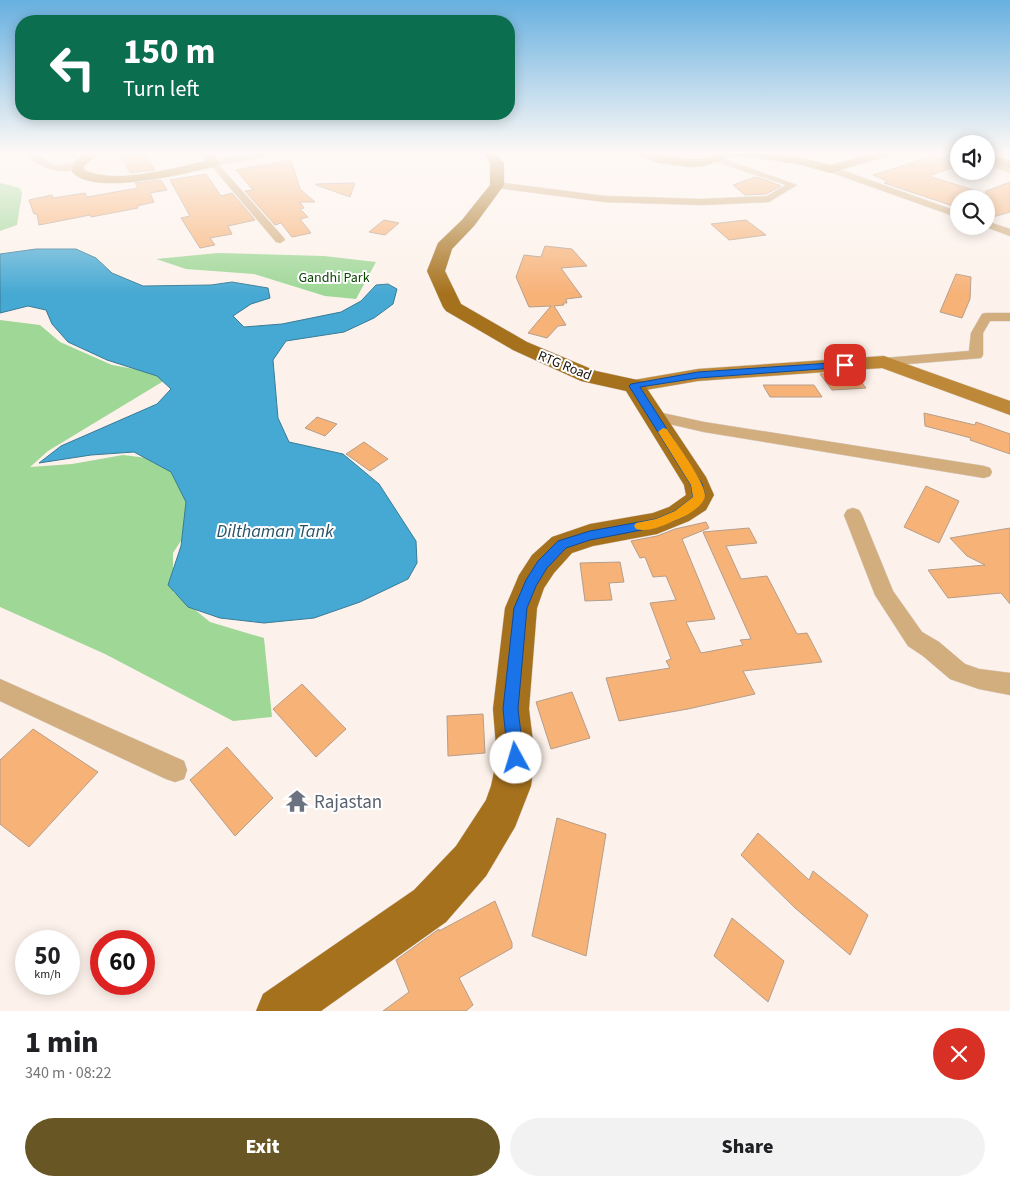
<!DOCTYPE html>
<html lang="en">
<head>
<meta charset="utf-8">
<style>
	body { margin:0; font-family:"Source Sans 3",sans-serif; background:#f2f2f2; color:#202124; height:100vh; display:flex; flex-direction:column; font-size:19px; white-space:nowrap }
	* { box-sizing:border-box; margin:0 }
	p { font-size:16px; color:#757577 }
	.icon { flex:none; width:28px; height:28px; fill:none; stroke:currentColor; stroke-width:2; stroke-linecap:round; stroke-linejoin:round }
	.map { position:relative; height:1011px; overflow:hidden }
	.details { display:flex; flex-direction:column; background:#fff; flex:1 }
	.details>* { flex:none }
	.guide { position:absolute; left:15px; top:15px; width:500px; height:105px; border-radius:20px; box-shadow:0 2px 12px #0003; background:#0b6e4f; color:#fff; overflow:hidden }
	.fabs { position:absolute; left:950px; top:135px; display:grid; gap:10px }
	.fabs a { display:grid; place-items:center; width:45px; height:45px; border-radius:50%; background:#fff; box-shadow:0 2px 12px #0003; font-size:25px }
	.speed { position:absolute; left:15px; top:930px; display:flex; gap:10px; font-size:25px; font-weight:700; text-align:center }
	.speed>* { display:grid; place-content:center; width:65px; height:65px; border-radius:50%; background:#fff; box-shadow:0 2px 12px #0003; line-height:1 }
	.speed small { font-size:12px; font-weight:400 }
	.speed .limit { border:8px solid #d22; background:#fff; color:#111 }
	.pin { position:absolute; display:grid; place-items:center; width:42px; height:42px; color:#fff; margin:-21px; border-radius:10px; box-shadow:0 2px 8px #0006 }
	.me { position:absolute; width:55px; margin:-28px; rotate:354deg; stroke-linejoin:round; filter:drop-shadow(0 0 4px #0008) }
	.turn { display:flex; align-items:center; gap:18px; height:105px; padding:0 25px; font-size:22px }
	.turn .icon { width:65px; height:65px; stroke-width:2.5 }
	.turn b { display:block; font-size:35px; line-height:42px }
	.round { display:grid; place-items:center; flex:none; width:52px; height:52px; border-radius:26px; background:#f2f2f2 }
	.head { display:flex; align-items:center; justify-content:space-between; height:85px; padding:0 25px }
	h1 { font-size:30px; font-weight:800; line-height:38px }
	.action { display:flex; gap:10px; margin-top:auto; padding:10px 25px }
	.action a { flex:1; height:58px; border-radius:30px; background:#685624; color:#fff; font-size:20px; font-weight:800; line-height:58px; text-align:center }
	.action a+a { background:#f2f2f2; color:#202124 }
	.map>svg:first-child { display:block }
	.built { fill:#fde3d0 }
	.green { fill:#9ed796 }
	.water { fill:#46a9d3; stroke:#387b96 }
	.building { fill:#f7b278; stroke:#b59e8b }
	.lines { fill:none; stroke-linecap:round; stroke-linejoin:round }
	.street-casing { stroke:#d8cec7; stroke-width:1 }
	.secondary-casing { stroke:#d8cec7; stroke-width:1 }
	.primary-casing { stroke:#d8cec7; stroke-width:1 }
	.street { fill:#d2ad7d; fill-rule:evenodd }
	.secondary { fill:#be8839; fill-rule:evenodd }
	.primary { fill:#a6711d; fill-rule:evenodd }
	.route { fill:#1a73e8; stroke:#114b97 }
	.slow { fill:#f59e0b }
	.labels { text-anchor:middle; stroke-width:4; stroke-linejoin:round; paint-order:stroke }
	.far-park-label { font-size:14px; fill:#0b4703; stroke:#fff }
	.far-street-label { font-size:14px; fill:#181009; stroke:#fff }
	.water-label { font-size:18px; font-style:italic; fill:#295265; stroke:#fff }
	.near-worship-label { font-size:19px; fill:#5b616d; stroke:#fff; text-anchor:start }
</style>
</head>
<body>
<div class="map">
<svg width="1010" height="1011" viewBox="0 0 1010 1011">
	<rect width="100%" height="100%" fill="#fdf2eb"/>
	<path class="built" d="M105,153H153L93,175L86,166Z"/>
	<g class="green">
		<path d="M0,183L20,188L22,193L17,225L0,231Z"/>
		<path d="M218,253L324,256L376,262L356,299L325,296L254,274L186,269L156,259Z"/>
		<path d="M0,320L40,325L60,342L112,365L151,372L167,379L48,451L30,467L72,464L123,455L164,460L199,513L173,553V592L210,622L264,638L272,717L233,721L105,654L0,607Z"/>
	</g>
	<path class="water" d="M36,249H76L96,258L112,273L143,286L211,285L232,282L268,288L270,298L251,304L233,316L244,327L282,324L341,312L361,301L376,285L388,284L397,289L393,304L374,318L344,332L286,341L273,360L278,418L289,442L343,454L379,484L416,541L417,563L408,579L360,602L314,618L264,623L220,618L188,607L168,585L181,546L186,502L171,472L134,452L91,455L39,463L61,446L157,404L171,389L157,376L107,360L68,342L52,324L46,310L28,306L0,313V254Z"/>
	<g class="building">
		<path d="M120,153H144L155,170L130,173Z"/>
		<path d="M933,156L959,164V165L929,176L986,194V191L1010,182V212L986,219V199H959V208L884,183L889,182L873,175Z"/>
		<path d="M291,160L300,189L315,202H300L304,208L300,209L308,217L300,219L311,233L292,237L281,223L275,225L245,191L253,190L236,170Z"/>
		<path d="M206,174L221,196L232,193L255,220L228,226L232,234L210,238L215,245L200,248L181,218L190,216L170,180Z"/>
		<path d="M755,177L760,178L781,186L766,194L745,195L733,185Z"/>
		<path d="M161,180L167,190L150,193L154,202L137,206L138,208L91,217L90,215L39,225L37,214H34L29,200L52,195L53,198L85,193L87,197L138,188L135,183Z"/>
		<path d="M355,183L350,197L316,185V184Z"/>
		<path d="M384,220L399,223L385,235L369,232Z"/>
		<path d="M746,220L766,235L729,240L711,224Z"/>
		<path d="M545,246L572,249L587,266L561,268L582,297L566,299L567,303H563L564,305L554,306L566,325L558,326L547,338L528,333L551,306L529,307L516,277L524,255L541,257Z"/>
		<path d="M956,274L971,277L970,299L962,318L940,312Z"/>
		<path d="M853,372L866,388L832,390L820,374Z"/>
		<path d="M763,385H814L822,397H770Z"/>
		<path d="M924,413L975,425L976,422L1010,434V454L970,440L971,438L925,426Z"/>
		<path d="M317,417L337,424L325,436L305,428Z"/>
		<path d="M364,442L388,459L370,471L346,454Z"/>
		<path d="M926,486L959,501L939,543L904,527Z"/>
		<path d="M706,522L709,528L682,539L715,619L686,622L701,653L743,645L740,640L751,639L703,532L749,528L757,543L726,546L741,579L767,576L797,634L807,633L822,662L743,671L755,694L688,709L619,721L606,678L670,668L666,661L671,659L650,603L676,600L666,576L653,577L645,557L640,558L631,541L657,536L675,529Z"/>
		<path d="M1010,528V604L1001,593L948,598L928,570L985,565L967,556L950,538Z"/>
		<path d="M620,562L624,582L609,583L612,600L585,601L580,563Z"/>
		<path d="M302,684L346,729L316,757L273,709Z"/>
		<path d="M572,692L590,738L551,749L536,702Z"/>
		<path d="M483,714L485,753L448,756L447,716Z"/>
		<path d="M33,729L98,772L29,847L0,824V760Z"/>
		<path d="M227,747L273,798L235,836L190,780Z"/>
		<path d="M557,818L606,834L586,956L532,936Z"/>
		<path d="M758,833L809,880L813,871L868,915L850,955L795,908L741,855Z"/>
		<path d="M495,901L512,943V948L459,978L473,1005L466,1011H383L409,992L396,960L439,929V931Z"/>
		<path d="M732,918L784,961L768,1002L714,956Z"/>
	</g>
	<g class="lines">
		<defs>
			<g id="street">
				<path d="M24,153H33L56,166L78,162L82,165C64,179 38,167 24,153Z"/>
				<path d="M262,153H279L275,155L219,165L284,238L285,240L280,243L276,242L209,163L213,160Z"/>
				<path d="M710,156H716L797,185L769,202L702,205L605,202L497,188L493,185L497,182L605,196L702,199L767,196L786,185L710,160Z"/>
				<path d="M986,159L1010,167V173L986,164Z"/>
				<path d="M827,167H833L959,212V218L827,171Z"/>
				<path d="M986,221L1010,229V236L983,226H986Z"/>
				<path d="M986,313H1010V321H990L983,333V355L981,358L884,366L877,362L884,358L969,351L971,333L982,314Z"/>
				<path d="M653,411L704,422L984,466L990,468L992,472L990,476L984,478L704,432L648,419L645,416L648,413Z"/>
				<path d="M853,508L859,510L862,515L893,591L922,632L939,642L965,664L979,669L1010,673V695L979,689L950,679L923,656L908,646L875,595L844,515L847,510Z"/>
				<path d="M0,679L184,761L187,770L184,779L175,782L166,779L0,701Z"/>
			</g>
			<g id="secondary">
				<path d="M87,153H100L84,166V170C118,185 171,168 206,161L202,153H214L219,163L217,166C188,173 93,197 72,172L74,162Z"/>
				<path d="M635,153H651L689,159H703L721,153H765L803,158L830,165L875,153H893L891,155L830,173L802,165L745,156H732L704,166L689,167L658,163L637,155Z"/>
				<path d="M986,154L1010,160V168L986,161Z"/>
				<path d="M884,356L1010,401V415L882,368L698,381L634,392L627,390L624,386L627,382L634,380L698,369Z"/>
			</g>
			<path id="primary" d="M483,153H495L504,163V185L474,226L452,249L445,271L461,304L527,342L596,371L642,381L706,477L714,495L706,510L689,521L657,534L593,546L572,553L554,573L544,588L537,608L529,709L535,758L531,786L515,827L486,876L446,922L321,1011H256L263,994L414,890L456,846L486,800L491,786L497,758L493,709L505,608L519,575L532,555L552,537L590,524L653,513L669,507L686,495L684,485L626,391L581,381L513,350L446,311L443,307L427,271L438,243L462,220L490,185V163Z"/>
		</defs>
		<use href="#street" class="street-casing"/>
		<use href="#secondary" class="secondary-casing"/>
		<use href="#primary" class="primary-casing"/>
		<use href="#street" class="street"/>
		<use href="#secondary" class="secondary"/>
		<use href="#primary" class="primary"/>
	</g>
	<linearGradient id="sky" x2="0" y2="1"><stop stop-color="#67b0e0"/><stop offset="0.52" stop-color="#fef9f6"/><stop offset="1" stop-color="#fef9f6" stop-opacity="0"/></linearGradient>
	<rect width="1010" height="294" fill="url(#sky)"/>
	<path class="route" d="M845,362L849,365L848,367L698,378L640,387L702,484L705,495L702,502L683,517L657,527L590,540L566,548L547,568L536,586L527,608L518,709L524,758L522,764L516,766L510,764L508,758L503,709L514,608L526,580L538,561L558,541L590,531L656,519L675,511L693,497L691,485L629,386L631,384L698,372Z"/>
	<path class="slow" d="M663,428L667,429C675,442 706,483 705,496C704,506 685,517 676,520C665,525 648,533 636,529L634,526L636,523L656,519L675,511L693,497L691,485L658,432Z"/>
	<defs>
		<symbol id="temple-bare" viewBox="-9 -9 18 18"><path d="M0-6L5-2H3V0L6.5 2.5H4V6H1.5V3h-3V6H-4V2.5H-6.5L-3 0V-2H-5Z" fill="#6b7280" stroke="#fff" stroke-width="2.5" paint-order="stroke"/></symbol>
	</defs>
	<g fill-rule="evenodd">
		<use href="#temple-bare" x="281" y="785" width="32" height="32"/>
	</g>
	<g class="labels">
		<g class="far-park-label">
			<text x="334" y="282">Gandhi Park</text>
		</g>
		<g class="far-street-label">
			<text transform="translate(565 365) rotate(22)" y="5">RTG Road</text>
		</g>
		<g class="water-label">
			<text x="275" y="537">Dilthaman Tank</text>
		</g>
		<g class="near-worship-label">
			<text x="314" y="808">Rajastan</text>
		</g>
	</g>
</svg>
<div class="fabs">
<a><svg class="icon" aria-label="sound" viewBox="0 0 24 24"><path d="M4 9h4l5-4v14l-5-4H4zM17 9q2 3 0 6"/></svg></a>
<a><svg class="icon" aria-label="search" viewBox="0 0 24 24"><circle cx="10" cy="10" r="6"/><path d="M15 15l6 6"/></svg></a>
</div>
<div class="speed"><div>50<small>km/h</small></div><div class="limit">60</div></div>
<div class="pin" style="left:845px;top:365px;background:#d93025"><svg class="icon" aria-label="arrive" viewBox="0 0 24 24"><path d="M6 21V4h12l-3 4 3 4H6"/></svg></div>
<svg class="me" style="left:516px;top:758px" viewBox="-20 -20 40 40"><circle r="19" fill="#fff"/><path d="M0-13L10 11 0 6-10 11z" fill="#1a73e8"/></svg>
<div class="guide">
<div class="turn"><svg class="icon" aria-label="left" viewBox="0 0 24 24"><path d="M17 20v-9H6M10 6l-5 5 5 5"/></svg><div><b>150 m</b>Turn left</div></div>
</div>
</div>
<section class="details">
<div class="head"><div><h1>1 min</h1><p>340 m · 08:22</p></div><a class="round" style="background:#d93025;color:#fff"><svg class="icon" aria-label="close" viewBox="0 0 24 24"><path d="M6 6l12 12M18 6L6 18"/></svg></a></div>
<div class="action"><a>Exit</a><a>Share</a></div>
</section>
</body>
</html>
